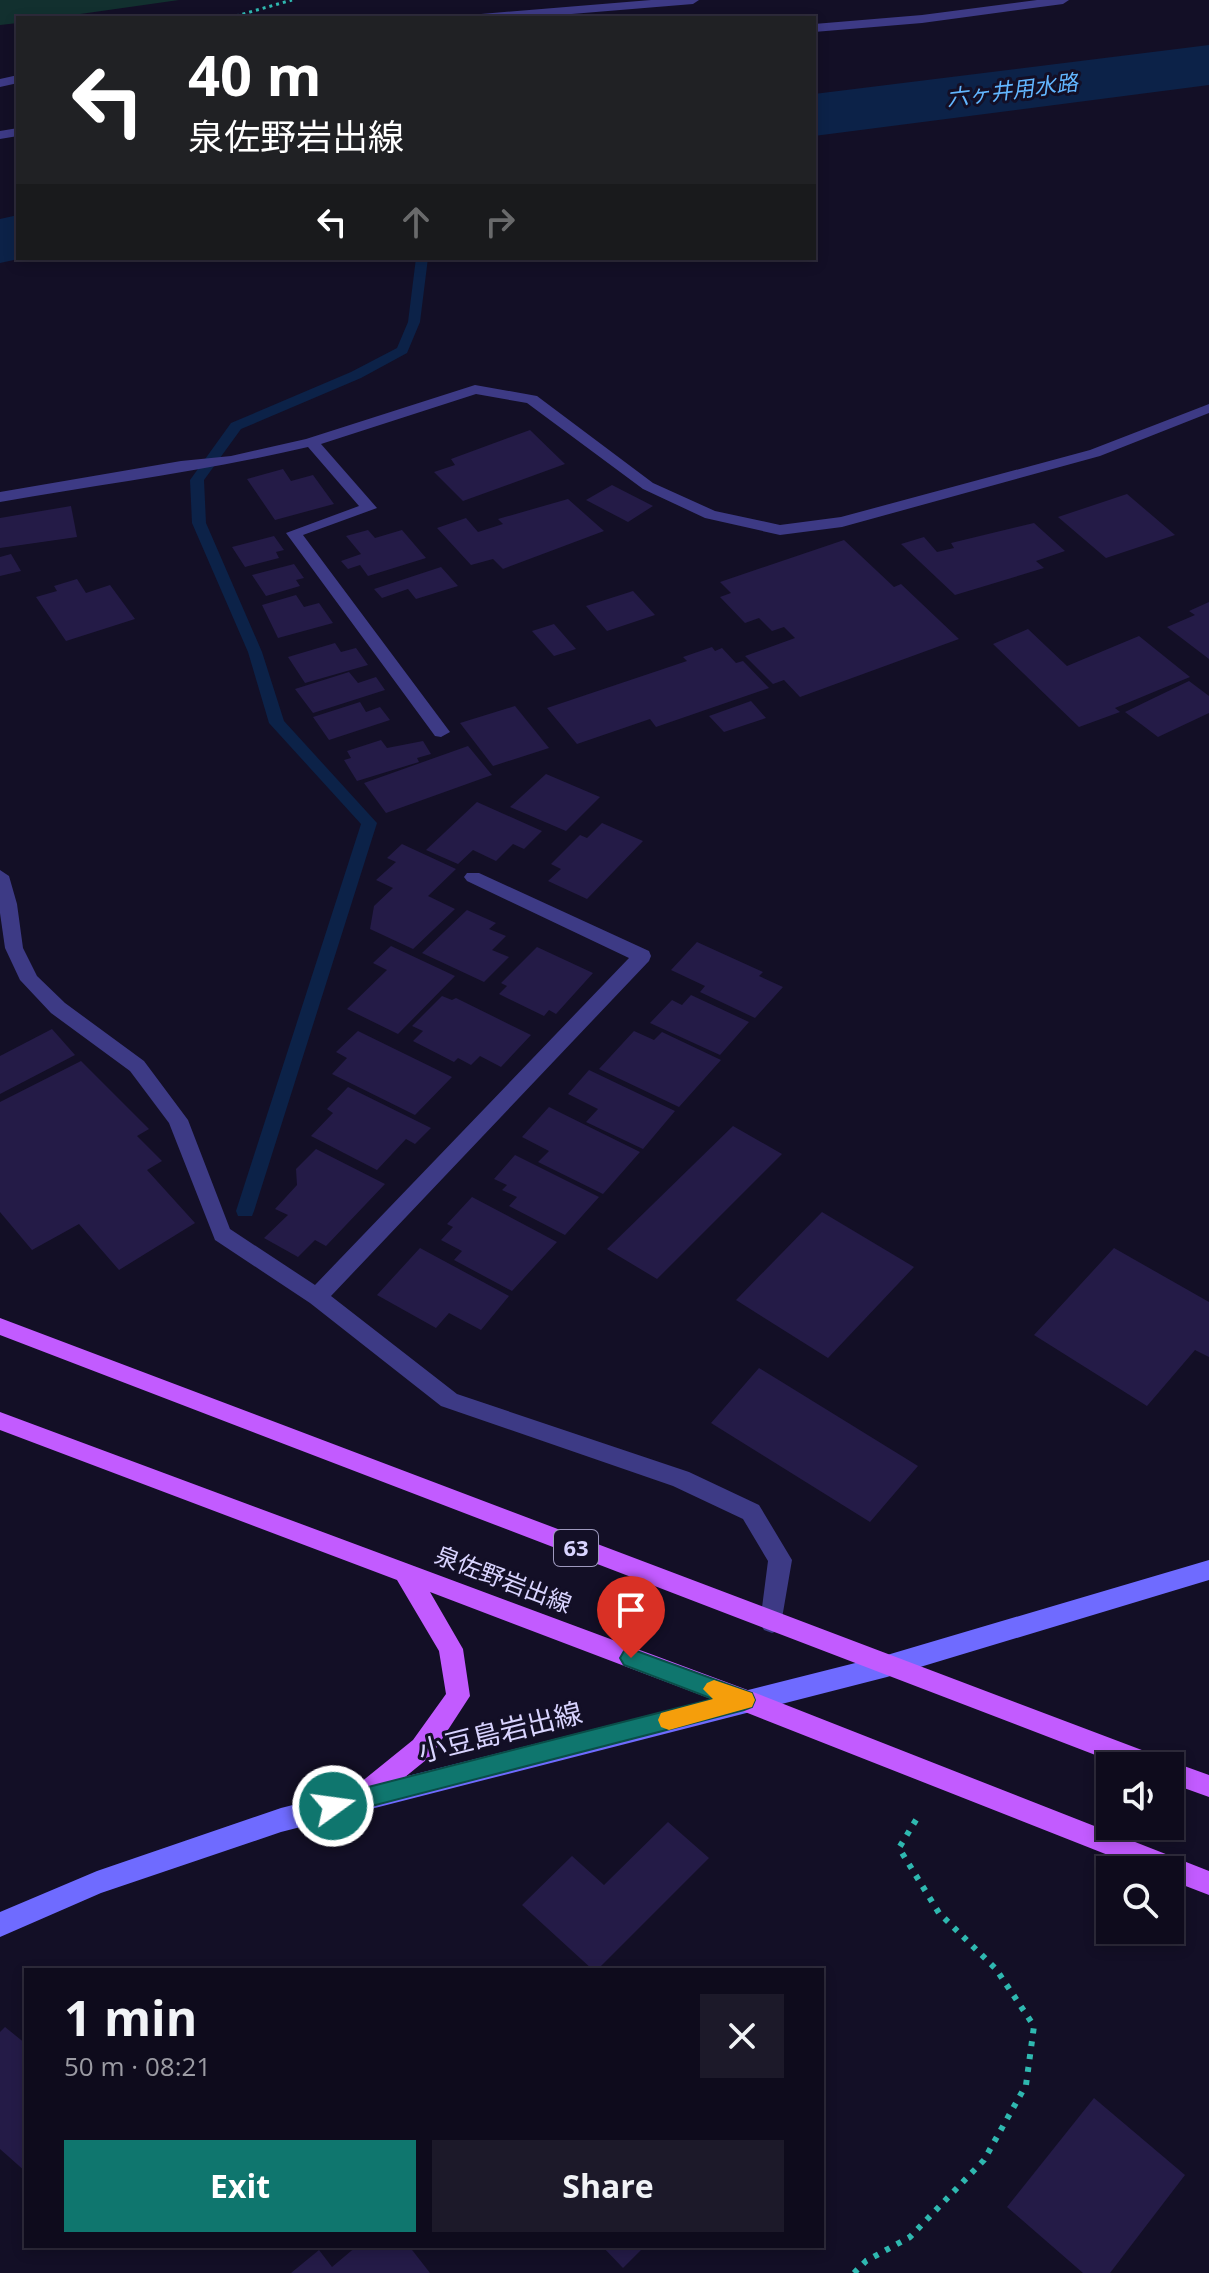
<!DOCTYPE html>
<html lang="en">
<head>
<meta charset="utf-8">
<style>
	body { margin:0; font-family:"Open Sans","Noto Sans JP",sans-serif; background:#1c1929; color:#f1f3f6; height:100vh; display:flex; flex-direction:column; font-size:30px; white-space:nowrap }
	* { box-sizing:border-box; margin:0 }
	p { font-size:26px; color:#9b9ba3 }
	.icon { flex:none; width:44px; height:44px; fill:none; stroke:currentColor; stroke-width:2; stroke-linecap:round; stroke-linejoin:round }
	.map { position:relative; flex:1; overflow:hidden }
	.side { position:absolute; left:24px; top:1968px; width:800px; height:280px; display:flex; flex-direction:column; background:#0e0b1c; border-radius:0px; box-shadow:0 4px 12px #0003,0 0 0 2px #2e2b3b }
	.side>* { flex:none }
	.hud { position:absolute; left:16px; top:16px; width:800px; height:244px; border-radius:0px; box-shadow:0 4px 12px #0003,0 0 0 2px #2e2b3b; background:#202124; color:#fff; overflow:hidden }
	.controls { position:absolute; left:1096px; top:1752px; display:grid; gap:16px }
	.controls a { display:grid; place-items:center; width:88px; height:88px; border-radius:0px; background:#0e0b1c; box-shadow:0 4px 12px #0003,0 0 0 2px #2e2b3b; font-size:40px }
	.pin { position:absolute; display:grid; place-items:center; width:68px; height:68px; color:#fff; margin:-82px -34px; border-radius:50% 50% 50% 0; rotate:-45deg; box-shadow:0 0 8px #0007 }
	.pin .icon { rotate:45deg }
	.me { position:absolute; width:88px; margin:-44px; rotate:76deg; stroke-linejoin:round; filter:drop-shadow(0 0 6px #0008) }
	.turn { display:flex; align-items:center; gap:28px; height:168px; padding:0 40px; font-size:36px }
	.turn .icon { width:104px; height:104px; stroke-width:2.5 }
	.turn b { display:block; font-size:56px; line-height:68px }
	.lanes { display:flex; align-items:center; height:76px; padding:0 40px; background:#0003; justify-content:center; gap:40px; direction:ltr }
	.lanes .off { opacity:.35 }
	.round { display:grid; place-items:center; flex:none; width:84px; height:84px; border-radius:0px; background:#1c1929 }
	.summary { display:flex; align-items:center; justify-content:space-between; height:136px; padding:0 40px }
	h1 { font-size:48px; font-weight:700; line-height:60px }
	.cta { display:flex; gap:16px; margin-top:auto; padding:16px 40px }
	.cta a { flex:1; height:92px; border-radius:0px; background:#0f766e; color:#fff; font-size:32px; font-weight:700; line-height:92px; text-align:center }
	.cta a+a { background:#1c1929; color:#f1f3f6 }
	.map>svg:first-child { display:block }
	.green { fill:#12302f }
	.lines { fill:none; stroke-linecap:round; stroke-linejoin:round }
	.stream { fill:#0c2248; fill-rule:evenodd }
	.river { fill:#0c2248; fill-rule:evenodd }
	.building { fill:#241b47 }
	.path-far1 { stroke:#2fb8b0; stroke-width:3; stroke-dasharray:3 4; stroke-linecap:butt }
	.path { stroke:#2fb8b0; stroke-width:6; stroke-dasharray:5 8; stroke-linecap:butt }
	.street { fill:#3d3a85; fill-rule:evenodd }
	.secondary { fill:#6f6bff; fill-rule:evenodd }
	.primary { fill:#c25bff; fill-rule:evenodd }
	.route { fill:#0f766e; stroke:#0a4d48; stroke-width:2 }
	.slow { fill:#f59e0b }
	.labels { text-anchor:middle; stroke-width:6; stroke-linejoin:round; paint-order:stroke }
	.far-water-label { font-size:22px; font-style:italic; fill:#62b6ff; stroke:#130f26 }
	.shield { fill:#130f26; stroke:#9e99be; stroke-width:2 }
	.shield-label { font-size:22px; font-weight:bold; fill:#d9d4ff }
	.street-label { font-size:24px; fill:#d9d4ff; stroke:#130f26 }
	.near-street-label { font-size:28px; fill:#d9d4ff; stroke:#130f26 }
</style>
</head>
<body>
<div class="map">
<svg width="1209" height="2273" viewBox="0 0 1209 2273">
	<rect width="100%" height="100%" fill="#130f26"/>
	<path class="green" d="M0,0H179L52,18H18V23L0,25Z"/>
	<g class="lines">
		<path class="stream" d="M416,258H428L420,322L407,353L361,378L241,429L204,480L206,523L262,652L284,721L377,823L254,1211L252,1216H238L236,1211L361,824L269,723L248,652L192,523L190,480L231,423L351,372L397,348L408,322Z"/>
		<g class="river">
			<path d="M1209,45V85L814,136V94Z"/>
			<path d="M18,215V258H23L0,263V219Z"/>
		</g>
	</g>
	<g class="building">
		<path d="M530,430L565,464L463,501L434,472L455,465L451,459Z"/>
		<path d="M283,469L291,481L313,475L334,504L275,520L247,479Z"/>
		<path d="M612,485L653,506L628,522L586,500Z"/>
		<path d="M1127,494L1175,535L1106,558L1058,517Z"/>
		<path d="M568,499L604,531L503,569L493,559L471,565L437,528L466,518L478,532L503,524L498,519Z"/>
		<path d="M71,506L77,537L0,548V518Z"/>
		<path d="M1034,523L1065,551L1036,561L1044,568L955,595L901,544L924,537L937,552L954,548L951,543Z"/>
		<path d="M368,530L375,538L402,530L426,558L368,576L360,565L348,569L341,561L361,554L346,536Z"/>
		<path d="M274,536L284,550L276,552L279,558L245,567L232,547Z"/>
		<path d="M844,540L894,587L901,584L959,639L800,697L784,680L773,684L745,656L795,638L784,627L772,631L759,618L745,623L720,597L731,593L720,582Z"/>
		<path d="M11,554L21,571L0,576V557Z"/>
		<path d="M294,564L304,578L296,580L300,586L266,596L252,575Z"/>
		<path d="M441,567L458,586L416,599L408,589L382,598L374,589Z"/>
		<path d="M77,579L86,593L110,585L135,619L66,641L36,597L57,591L54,586Z"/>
		<path d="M633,591L655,615L607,631L586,606Z"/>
		<path d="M296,595L304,607L319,603L333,623L278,638L262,605Z"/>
		<path d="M1209,602V659L1167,627L1195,615L1189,611Z"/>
		<path d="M554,624L576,649L554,656L532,631Z"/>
		<path d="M1028,629L1067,666L1139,636L1190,677L1115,708L1120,712L1079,727L993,644Z"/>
		<path d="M335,643L341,652L356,648L368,665L305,683L288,657Z"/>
		<path d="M712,647L715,651L722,648L736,663L743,661L769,688L656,727L650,719L577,744L547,708L687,661L683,657Z"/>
		<path d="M349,672L358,683L376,677L385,690L313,713L295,689Z"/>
		<path d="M1189,681L1209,696V713L1158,737L1125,712Z"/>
		<path d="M751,701L766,718L724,732L709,716Z"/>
		<path d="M360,702L366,712L380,707L390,720L329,740L313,717Z"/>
		<path d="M515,706L549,748L493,766L460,723Z"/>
		<path d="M381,740L387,748L423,741L431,754L417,758L419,762L357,781L344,760L351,758L347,751Z"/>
		<path d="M468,746L492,775L386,813L364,783Z"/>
		<path d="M546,774L600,797L566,831L510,807Z"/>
		<path d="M477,802L542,831L524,849L513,844L496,861L473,850L458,864L426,850Z"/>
		<path d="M602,823L643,841L587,899L548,881L561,869L551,864L580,835L587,838Z"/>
		<path d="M402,844L456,869L428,896L455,909L413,949L370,929L374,906L393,888L376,880L396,862L387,858Z"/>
		<path d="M467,910L496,923L489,929L506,936L492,950L509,957L484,982L422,953Z"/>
		<path d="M697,942L763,972L759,976L783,987L755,1018L700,992L705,986L671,970Z"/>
		<path d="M391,946L455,976L398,1034L347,1009L387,970L373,963Z"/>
		<path d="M537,947L593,973L556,1014L549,1010L544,1016L499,994L507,986L501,983Z"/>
		<path d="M691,995L749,1022L720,1055L650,1023L672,1000L682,1005Z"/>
		<path d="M442,996L452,1000L456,998L531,1035L501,1067L480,1056L471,1065L458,1058L454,1062L413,1041L423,1031L412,1026Z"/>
		<path d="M52,1029L75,1055L0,1094V1056Z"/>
		<path d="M358,1031L452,1077L415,1115L332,1074L347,1058L336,1052Z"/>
		<path d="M634,1031L654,1040L662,1032L721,1060L679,1107L599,1069Z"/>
		<path d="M81,1061L149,1129L137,1136L162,1161L147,1170L195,1223L119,1270L79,1224L32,1250L0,1212V1102Z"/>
		<path d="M589,1070L675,1111L643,1149L586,1122L598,1109L568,1094Z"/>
		<path d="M348,1087L431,1128L415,1144L406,1139L377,1170L311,1136L333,1113L327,1109Z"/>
		<path d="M549,1107L640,1152L603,1194L538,1162L549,1151L522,1137Z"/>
		<path d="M733,1126L782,1154L657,1279L607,1249Z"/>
		<path d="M316,1149L385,1184L326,1246L315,1240L298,1257L264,1238L288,1215L275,1209L297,1185L296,1169Z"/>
		<path d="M515,1155L599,1197L565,1235L509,1206L517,1197L502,1190L507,1185L494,1179Z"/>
		<path d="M472,1197L557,1242L512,1291L454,1260L462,1251L441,1240L453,1227L447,1224Z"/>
		<path d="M822,1212L914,1267L828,1358L736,1300Z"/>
		<path d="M420,1248L509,1296L481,1330L449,1313L436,1328L377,1295Z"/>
		<path d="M1114,1248L1209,1302V1357L1195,1350L1147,1406L1034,1335Z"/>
		<path d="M759,1368L918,1466L870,1522L711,1423Z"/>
		<path d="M668,1822L709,1858L597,1970H593L522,1905L572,1856L604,1885Z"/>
		<path d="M5,2027L26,2044V2172L0,2149V2032Z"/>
		<path d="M1094,2098L1185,2175L1110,2273H1083L1007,2207Z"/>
		<path d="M357,2246H409L430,2273H291L319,2250L332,2267Z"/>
		<path d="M602,2246H645L623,2268Z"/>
	</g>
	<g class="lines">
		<path class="path-far1" d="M229,18L292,0"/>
		<path class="path" d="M854,2273L866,2261L910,2237L984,2160L1026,2085L1034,2026L996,1969L939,1913L899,1848L919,1815"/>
		<g class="street">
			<path d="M651,0H699L693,4L523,18H475L481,14Z"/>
			<path d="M1037,0H1069L1063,4L922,23L814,32V24L922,15Z"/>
			<path d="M18,75V83L0,87V79Z"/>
			<path d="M18,128V136L0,139V131Z"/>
			<path d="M475,385L537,396L653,483L715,511L780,525L841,517L1090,450L1209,404V413L1100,456L842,527L780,535L705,518L643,489L527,403L476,394L321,444L377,508L303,535L447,728L450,732L441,737L435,736L286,533L359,506L308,447C206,471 103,484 0,502V492L181,461L231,456L306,439Z"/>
			<path d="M0,870L9,876L17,904L23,948L37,976L65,1003L144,1061L188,1120L230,1229L315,1285L629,958L467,881L464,877L467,873H479L649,951L651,956L649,961L331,1296L457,1394L689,1472L759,1505L792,1560L780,1630L772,1633L764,1630L760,1623L768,1561L743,1519L673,1486L441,1406L310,1303L215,1240L169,1123L130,1071L51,1013L20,980L5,948L0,913Z"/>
		</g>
		<path class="secondary" d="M1209,1560V1580L887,1677L281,1832L101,1893L0,1937V1912L97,1871L281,1808L887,1655Z"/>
		<g class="primary">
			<path d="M0,1318L1163,1758L1165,1763L1170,1761L1209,1775V1797L1170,1783V1766H1124L0,1335Z"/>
			<path d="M0,1412L753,1692L1209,1871V1895L1170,1880V1870H1146L735,1708L430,1592L463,1649L470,1696L431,1756L368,1807L359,1810L350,1807L347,1799L350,1791L413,1740L446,1694L439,1651L397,1580L0,1430Z"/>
		</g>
	</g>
	<path class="route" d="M631,1649L752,1693L755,1700L752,1707L744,1710L333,1816L325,1813L321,1806L325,1799L333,1796L713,1699L624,1665L620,1658L624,1651Z"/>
	<path class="slow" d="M714,1680L752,1693L755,1700L752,1707L669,1730L661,1727L658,1720L661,1713L713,1699L703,1689L707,1683Z"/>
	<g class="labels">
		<g class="far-water-label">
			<text transform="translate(1012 90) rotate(-7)" y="8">六ヶ井用水路</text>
		</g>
		<rect class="shield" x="554" y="1530" width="44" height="36" rx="6"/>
		<g class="shield-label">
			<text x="576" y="1556">63</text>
		</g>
		<g class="street-label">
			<text transform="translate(503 1580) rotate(21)" y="8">泉佐野岩出線</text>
		</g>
		<g class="near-street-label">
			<text transform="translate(500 1732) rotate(-14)" y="10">小豆島岩出線</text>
		</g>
	</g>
</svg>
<div class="controls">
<a><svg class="icon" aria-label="sound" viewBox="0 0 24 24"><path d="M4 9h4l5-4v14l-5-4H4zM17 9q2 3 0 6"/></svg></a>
<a><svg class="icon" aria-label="search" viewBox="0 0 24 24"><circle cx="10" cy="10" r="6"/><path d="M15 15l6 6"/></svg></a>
</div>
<div class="pin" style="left:631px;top:1658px;background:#d93025"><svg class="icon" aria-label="arrive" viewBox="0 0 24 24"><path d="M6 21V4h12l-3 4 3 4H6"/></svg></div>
<svg class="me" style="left:333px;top:1806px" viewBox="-20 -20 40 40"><circle r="17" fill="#0f766e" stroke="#fff" stroke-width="3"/><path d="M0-11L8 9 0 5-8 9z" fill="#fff"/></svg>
<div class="hud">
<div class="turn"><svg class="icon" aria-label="left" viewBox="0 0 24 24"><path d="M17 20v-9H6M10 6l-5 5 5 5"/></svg><div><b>40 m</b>泉佐野岩出線</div></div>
<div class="lanes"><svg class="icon" aria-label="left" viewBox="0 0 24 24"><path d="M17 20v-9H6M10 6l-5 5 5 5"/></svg><svg class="icon off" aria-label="ahead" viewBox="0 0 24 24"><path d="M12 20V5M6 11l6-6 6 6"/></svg><svg class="icon off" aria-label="right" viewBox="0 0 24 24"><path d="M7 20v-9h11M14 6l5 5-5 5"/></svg></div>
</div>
<section class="side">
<div class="summary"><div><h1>1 min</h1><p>50 m · 08:21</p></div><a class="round"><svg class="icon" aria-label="close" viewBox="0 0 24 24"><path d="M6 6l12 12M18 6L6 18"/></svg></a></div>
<div class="cta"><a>Exit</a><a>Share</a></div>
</section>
</div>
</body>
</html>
